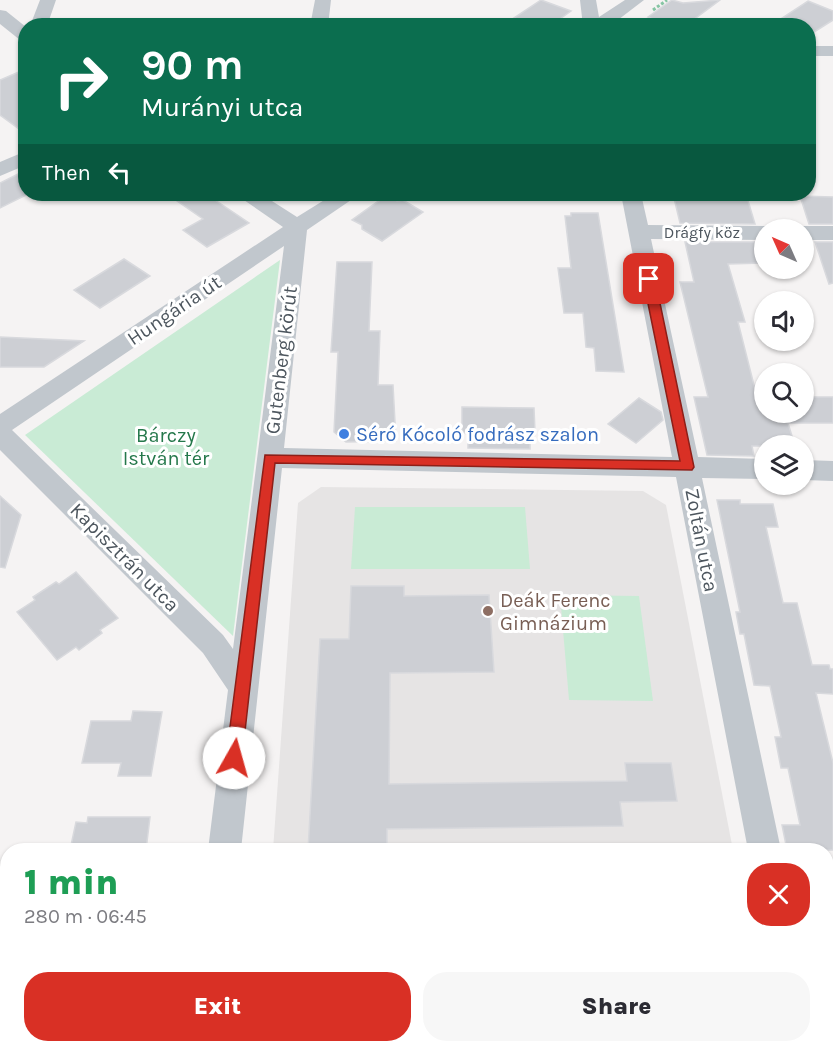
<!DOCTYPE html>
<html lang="en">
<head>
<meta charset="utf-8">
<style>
	body { margin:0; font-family:Karla,sans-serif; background:#f7f7f7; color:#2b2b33; height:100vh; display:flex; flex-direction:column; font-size:22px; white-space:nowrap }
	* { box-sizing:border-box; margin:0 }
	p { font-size:20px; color:#7c7c81 }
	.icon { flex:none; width:33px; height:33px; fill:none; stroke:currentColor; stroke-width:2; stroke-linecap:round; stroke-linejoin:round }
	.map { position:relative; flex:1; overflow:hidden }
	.panel { position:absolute; left:0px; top:843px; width:834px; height:210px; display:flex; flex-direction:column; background:#fff; border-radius:24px 24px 0 0; box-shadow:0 2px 4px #0004 }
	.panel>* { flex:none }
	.guide { position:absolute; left:18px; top:18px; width:798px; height:183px; border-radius:24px; box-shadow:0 2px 4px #0004; background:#0b6e4f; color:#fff; overflow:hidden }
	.needle { width:39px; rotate:315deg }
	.fabs { position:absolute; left:754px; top:219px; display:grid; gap:12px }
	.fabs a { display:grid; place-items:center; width:60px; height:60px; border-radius:50%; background:#fff; box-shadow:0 2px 4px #0004; font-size:30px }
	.pin { position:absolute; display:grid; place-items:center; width:51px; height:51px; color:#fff; margin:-26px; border-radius:12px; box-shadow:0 3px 9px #0006 }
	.me { position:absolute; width:66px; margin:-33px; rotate:7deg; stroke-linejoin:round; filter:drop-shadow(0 0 4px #0008) }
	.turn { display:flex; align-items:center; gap:21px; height:126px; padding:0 24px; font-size:27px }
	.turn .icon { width:78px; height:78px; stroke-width:2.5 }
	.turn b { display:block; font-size:42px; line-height:51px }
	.then { display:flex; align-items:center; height:57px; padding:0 24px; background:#0003; gap:12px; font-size:22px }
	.round { display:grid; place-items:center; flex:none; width:63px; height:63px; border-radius:24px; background:#f7f7f7 }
	.summary { display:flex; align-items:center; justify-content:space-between; height:102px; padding:0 24px }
	h1 { font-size:36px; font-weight:800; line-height:45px; color:#1e9e55 }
	.action { display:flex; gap:12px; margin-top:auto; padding:12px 24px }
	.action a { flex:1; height:69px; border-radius:24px; background:#d93025; color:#fff; font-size:24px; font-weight:800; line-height:69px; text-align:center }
	.action a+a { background:#f7f7f7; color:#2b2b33 }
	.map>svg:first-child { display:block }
	.education { fill:#e6e4e4 }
	.green { fill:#c9ebd5 }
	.building { fill:#cdcfd4; stroke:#d8d9dd; stroke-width:1.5 }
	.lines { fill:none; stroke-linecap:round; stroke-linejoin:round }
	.path { stroke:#85c5a3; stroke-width:3; stroke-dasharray:3 2; stroke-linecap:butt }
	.minor { fill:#c1c7cd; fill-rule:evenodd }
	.route { fill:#d93025; stroke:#8d1f18; stroke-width:1.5 }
	.shop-dot { fill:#3f7fe0; stroke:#fff; stroke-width:2 }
	.education-dot { fill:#8d6e63; stroke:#fff; stroke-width:2 }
	.labels { text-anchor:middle; stroke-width:6; stroke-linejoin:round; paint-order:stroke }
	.far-street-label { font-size:16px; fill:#4d565e; stroke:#fff }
	.street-label { font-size:20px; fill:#4d565e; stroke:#fff }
	.shop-label { font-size:20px; fill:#366cbe; stroke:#fff; text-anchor:start }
	.park-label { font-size:20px; fill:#25784b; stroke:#fff }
	.education-label { font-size:20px; fill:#785e54; stroke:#fff; text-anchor:start }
</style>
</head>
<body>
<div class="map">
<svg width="833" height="1053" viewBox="0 0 833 1053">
	<rect width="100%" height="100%" fill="#f5f3f3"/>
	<path class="education" d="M321,487L643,491L666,505L733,850H273L298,503Z"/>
	<g class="green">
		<path d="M280,260L233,636L25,435Z"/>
		<path d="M355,507H525L530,569H351Z"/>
		<path d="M560,595L639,596L653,701L569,700Z"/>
	</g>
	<g class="building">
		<path d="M541,0L571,11L550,26H502Z"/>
		<path d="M672,0L683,3L720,0L685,26H671L648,17Z"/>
		<path d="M808,1L833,11V20L808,36V26H770Z"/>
		<path d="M26,69V134L0,115V80Z"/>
		<path d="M26,170V195L0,208V183Z"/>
		<path d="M167,194H206L249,223L207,247L183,230L203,219Z"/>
		<path d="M673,194H746L755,224L680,223Z"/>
		<path d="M387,195L397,201L403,200L423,212L382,241L362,229V225L352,220Z"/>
		<path d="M800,196L833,197V224H809Z"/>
		<path d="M571,213H598L624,372L596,371L594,348L586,347L583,313H564L558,268H571L565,216H571Z"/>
		<path d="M685,242H761L765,263L728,264L745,322H738L757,397H765V412H804V397H833V423H788L795,446H752L754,456L707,455L694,397H708L680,282H694Z"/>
		<path d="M815,242H833V283L829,284Z"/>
		<path d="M124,259L150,276L100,308L74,290Z"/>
		<path d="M337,262H372L369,331H380L378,385H393L396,441L346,442L334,432L338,352H331Z"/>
		<path d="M0,337L84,341L44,367H0Z"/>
		<path d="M639,398L661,412L663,420L636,443L608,424Z"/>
		<path d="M462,407L534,408L535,432L530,436V449L468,448V435L462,431Z"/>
		<path d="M0,496L21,515L5,568L0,567Z"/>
		<path d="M717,500H740V504H773L778,527H766L783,603H797L812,665H829L830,669H833V694L816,693L833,763V850H787L782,825H800L788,768H781L775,737H781L770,686L754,685L744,634H740L736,612H740Z"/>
		<path d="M76,572L118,618L100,630L102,633L79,650L76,647L57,660L17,612L35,600L33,597L56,582L59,584Z"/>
		<path d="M351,586H404V596L489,595L494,672L390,673L389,784L627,781L625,763H671L677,801L620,802L623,826L387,829V850H308L320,639H349Z"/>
		<path d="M133,711L162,712L151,776H118L121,763H82L91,721H131Z"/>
		<path d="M88,817H150L146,850H70L76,822L87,823Z"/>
	</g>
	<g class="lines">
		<path class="path" d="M653,10L667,0"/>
		<g class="minor">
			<path d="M40,0H56L47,26H30Z"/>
			<path d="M315,0H331L328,26H310Z"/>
			<path d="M580,0H596L599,17L625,0H644L610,26H583Z"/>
			<path d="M0,10L6,11L26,27V41L20,40L0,24Z"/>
			<rect x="808" y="46" width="25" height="10"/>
			<path d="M26,151V165L0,176V162Z"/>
			<path d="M238,194H261L297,217L334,194H357L354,198L307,230L284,448L672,457L621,194H641L648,225L765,226L773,228L765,230V240L651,239L698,457L765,459V479L702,478L781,850H748L676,477L282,468L241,850H208L228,690L203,653L0,450V414L283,227L241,198ZM284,246L233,649L223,635L12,430Z"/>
			<path d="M804,226H833V240H804V230H796Z"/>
			<path d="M804,460L833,461V481L804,480Z"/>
			<path d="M182,1046H220L219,1053H181Z"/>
			<path d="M786,1046H823L825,1053H787Z"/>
		</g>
	</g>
	<path class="route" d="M649,275L655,279L694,467L692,470L275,463L242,758L240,763L234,765L229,763L226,758L265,455L680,461L643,279Z"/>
	<circle class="shop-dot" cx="344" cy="434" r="6"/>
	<circle class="education-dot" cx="488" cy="611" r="6"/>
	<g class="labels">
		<g class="far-street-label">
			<text x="702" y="238">Drágfy köz</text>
		</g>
		<g class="street-label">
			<text transform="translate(174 310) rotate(-34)" y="7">Hungária út</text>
			<text transform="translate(281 360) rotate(-83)" y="7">Gutenberg körút</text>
			<text transform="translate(702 540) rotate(79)" y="7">Zoltán utca</text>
			<text transform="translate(125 557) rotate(45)" y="7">Kapisztrán utca</text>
		</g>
		<g class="shop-label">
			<text x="356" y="441">Séró Kócoló fodrász szalon</text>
		</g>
		<g class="park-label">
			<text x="166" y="442">Bárczy<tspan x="166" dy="23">István tér</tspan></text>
		</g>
		<g class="education-label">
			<text x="500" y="607">Deák Ferenc<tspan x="500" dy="23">Gimnázium</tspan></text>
		</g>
	</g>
</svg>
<div class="fabs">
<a><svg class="needle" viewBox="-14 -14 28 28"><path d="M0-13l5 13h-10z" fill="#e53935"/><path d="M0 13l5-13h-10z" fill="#7c7c81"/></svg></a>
<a><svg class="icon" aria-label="sound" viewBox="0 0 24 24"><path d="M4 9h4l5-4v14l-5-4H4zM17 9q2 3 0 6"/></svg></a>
<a><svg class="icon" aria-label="search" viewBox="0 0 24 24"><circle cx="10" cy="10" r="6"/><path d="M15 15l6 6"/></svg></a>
<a><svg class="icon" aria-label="layers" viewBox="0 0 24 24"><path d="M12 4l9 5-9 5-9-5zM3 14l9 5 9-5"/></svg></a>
</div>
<div class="pin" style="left:649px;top:279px;background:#d93025"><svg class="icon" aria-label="arrive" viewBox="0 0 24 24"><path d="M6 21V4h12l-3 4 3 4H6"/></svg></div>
<svg class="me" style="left:234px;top:758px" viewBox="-20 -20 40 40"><circle r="19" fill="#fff"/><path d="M0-13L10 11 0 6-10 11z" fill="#d93025"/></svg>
<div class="guide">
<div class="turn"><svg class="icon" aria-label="right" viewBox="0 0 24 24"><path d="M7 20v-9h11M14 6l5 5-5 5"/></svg><div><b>90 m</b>Murányi utca</div></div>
<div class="then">Then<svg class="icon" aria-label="left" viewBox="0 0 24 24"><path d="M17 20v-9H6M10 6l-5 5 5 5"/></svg></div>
</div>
<section class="panel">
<div class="summary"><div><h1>1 min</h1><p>280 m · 06:45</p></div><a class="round" style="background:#d93025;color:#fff"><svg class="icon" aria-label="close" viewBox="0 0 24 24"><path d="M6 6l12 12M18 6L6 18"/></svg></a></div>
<div class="action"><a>Exit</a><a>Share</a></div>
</section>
</div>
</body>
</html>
